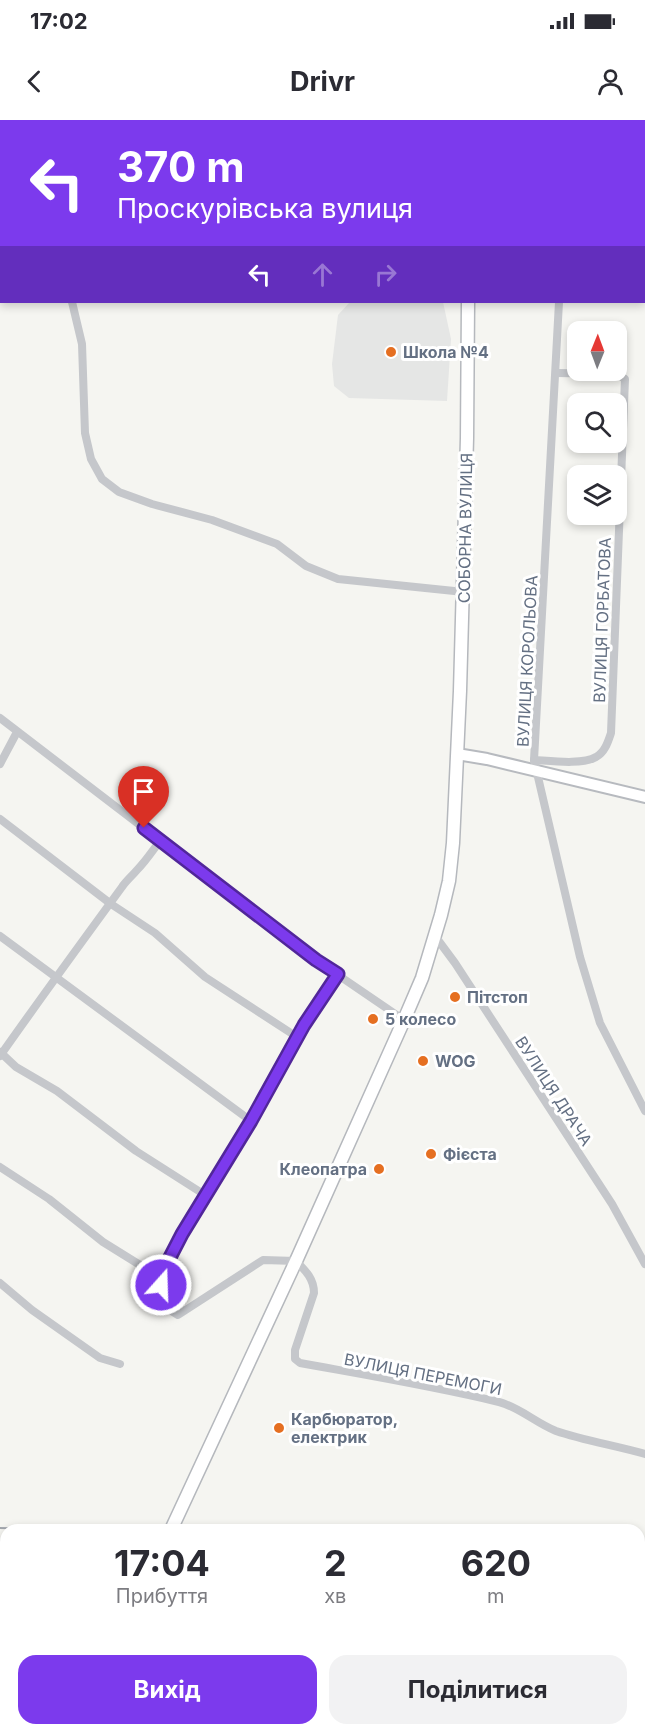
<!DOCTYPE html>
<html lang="uk">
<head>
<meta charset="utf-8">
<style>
	body { margin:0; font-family:Inter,sans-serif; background:#f2f2f3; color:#2b2b33; height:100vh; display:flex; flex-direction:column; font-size:22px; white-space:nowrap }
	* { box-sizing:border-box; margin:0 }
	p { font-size:20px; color:#7c7c81 }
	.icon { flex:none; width:33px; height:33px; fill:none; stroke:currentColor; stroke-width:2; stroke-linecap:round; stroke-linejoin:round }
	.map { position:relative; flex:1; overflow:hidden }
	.panel { position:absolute; left:0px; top:1404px; width:645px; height:212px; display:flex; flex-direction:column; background:#fff; border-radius:18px 18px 0 0; box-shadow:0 3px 9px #0003 }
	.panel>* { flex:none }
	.guide { position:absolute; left:0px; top:0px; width:645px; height:183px; box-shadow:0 3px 9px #0003; background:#7c3aed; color:#fff; overflow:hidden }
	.needle { width:39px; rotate:1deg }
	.fabs { position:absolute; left:567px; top:201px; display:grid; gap:12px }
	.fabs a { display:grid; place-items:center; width:60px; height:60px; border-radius:12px; background:#fff; box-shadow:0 3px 9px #0003; font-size:30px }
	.pin { position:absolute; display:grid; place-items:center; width:51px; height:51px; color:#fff; margin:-62px -26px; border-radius:50% 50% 50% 0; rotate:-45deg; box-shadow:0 0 6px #0007 }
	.pin .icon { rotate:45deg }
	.me { position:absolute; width:66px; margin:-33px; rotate:20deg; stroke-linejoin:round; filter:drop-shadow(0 0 4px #0008) }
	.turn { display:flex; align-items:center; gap:21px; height:126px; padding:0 18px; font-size:27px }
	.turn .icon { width:78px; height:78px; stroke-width:2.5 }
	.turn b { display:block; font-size:42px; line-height:51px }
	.lanes { display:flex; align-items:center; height:57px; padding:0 18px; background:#0003; justify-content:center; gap:30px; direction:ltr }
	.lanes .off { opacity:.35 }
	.eta { display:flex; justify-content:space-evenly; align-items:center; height:102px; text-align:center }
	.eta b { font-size:36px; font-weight:700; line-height:42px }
	.action { display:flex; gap:12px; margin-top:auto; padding:12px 18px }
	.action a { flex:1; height:69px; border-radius:18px; background:#7c3aed; color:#fff; font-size:24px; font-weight:700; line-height:69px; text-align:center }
	.action a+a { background:#f2f2f3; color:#2b2b33 }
	.status { display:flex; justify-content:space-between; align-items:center; height:42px; padding:0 30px; background:#fff; direction:ltr }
	.status svg { height:16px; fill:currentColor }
	header { display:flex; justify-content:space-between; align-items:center; height:78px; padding:0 18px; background:#fff; font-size:27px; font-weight:700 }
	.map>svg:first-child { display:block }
	.built { fill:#e5e6e5 }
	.green { fill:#d5dcd2 }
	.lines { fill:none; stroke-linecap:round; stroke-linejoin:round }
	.secondary-casing { stroke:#b7babf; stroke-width:14 }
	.primary-casing { stroke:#b5b8bd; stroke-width:15 }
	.minor { stroke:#c5c7cb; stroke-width:8 }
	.secondary { stroke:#fff; stroke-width:10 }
	.primary { stroke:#fff; stroke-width:12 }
	.rail { stroke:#a3a7ae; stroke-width:2; stroke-dasharray:9 4.5; stroke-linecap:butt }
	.route-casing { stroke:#51269a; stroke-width:15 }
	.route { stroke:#7c3aed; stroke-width:10 }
	.poi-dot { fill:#e56f21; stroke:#fff; stroke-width:2 }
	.labels { text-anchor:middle; stroke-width:6; stroke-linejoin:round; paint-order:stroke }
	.poi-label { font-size:16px; font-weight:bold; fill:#647083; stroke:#fff; text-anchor:start }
	.street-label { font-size:16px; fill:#647083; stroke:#fff }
</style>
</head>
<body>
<div class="status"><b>17:02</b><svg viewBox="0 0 49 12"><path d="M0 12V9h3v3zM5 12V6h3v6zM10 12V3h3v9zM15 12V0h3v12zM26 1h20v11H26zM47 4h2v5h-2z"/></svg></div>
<header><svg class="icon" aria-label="back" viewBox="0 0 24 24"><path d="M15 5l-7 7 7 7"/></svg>Drivr<svg class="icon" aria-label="person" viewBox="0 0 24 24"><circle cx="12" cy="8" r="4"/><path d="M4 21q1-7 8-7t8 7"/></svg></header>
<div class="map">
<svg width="645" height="1615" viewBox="0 0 645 1615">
	<rect width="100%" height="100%" fill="#f5f5f1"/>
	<path class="built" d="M350,182H443L451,219L447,281L349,278L334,266L332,244L338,195Z"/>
	<path class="green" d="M6,1426V1610H19L18,1615H0V1472L1,1433Z"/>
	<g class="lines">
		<defs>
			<path id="secondary" d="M457,634L487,639L645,677"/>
			<g id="primary">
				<path d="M479,2V0"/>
				<path d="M171,1410L296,1141L404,900L422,858L441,795L449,761L453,723L460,571L467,318L468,182"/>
				<path d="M84,1615L86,1610"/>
			</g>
		</defs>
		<use href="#secondary" class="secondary-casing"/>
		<use href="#primary" class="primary-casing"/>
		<g class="minor">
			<path d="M115,2L119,0"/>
			<path d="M566,2V0"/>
			<path d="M0,32H2"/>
			<path d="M0,167L2,166"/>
			<path d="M72,182L82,224L85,313L91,339L102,359L119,372L152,384L212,400L277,424L306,446L338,459L464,472"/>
			<path d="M559,182L534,640L580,837L600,903L645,991"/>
			<path d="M0,598L316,840L404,900"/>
			<path d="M534,640C551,641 583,645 596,637C605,632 608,622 611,613L625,259L617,254L556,253"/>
			<path d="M0,644L17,612"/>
			<path d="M0,699L111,784L155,813L205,857L297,917"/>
			<path d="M0,816L251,1001"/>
			<path d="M435,816L455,843L612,1084L645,1144"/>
			<path d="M338,854L304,905L251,1001L182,1114L164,1149L161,1165L162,1177L170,1190L178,1195L263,1140L296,1141C306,1151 314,1159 314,1173L295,1230V1239L300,1243C366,1255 433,1266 499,1282C519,1287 536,1303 556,1311C582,1320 617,1326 645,1334"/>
			<path d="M0,932L16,947L57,971L136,1031L205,1075"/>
			<path d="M0,936C40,879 81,823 122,767C126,761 132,756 137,750C146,741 153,730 160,721"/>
			<path d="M0,1047L49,1079L103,1122L140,1145L161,1165"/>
			<path d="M0,1163L32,1190L100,1238L120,1244"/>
			<path d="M639,1442H645"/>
			<path d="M109,1615L112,1610"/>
		</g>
		<use href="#secondary" class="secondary"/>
		<use href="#primary" class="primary"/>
		<g class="rail">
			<path d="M0,1408L57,1410"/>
			<path d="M639,1429H645"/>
		</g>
	</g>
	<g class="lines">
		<defs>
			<path id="route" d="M144,708L316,840L338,854L304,905L251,1001L182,1114L164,1149L161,1165"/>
		</defs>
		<use href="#route" class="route-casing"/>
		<use href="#route" class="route"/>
	</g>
	<g class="poi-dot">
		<circle cx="391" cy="232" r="6"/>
		<circle cx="455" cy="877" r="6"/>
		<circle cx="373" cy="899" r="6"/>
		<circle cx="423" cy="941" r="6"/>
		<circle cx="431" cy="1034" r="6"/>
		<circle cx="379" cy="1049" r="6"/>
		<circle cx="279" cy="1308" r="6"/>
	</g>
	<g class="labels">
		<g class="poi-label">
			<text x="403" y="238">Школа №4</text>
			<text x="467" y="883">Пітстоп</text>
			<text x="385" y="905">5 колесо</text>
			<text x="435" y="947">WOG</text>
			<text x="443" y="1040">Фієста</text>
			<text x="367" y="1055" text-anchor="end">Клеопатра</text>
			<text x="291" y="1305">Карбюратор,<tspan x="291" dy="18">електрик</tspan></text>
		</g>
		<g class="street-label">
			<text transform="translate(465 408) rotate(-89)" y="6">СОБОРНА ВУЛИЦЯ</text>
			<text transform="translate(602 500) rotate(-88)" y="6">ВУЛИЦЯ ГОРБАТОВА</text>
			<text transform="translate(527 541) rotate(-87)" y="6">ВУЛИЦЯ КОРОЛЬОВА</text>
			<text transform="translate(554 971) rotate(57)" y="6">ВУЛИЦЯ ДРАЧА</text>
			<text transform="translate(423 1254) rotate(11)" y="6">ВУЛИЦЯ ПЕРЕМОГИ</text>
		</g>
	</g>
</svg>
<div class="fabs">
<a><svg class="needle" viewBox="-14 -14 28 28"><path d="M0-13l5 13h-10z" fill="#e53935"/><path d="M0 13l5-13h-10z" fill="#7c7c81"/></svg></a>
<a><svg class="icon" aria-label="search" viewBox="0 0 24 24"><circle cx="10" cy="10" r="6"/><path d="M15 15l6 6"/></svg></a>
<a><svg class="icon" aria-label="layers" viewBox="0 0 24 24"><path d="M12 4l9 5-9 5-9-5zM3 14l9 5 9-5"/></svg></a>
</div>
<div class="pin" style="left:144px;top:708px;background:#d93025"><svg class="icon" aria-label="arrive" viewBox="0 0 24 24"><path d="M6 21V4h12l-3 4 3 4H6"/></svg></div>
<svg class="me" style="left:161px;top:1165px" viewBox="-20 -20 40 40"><circle r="17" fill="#7c3aed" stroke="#fff" stroke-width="3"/><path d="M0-11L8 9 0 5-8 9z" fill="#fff"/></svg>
<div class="guide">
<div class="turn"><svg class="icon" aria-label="left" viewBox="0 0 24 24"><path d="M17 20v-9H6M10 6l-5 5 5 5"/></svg><div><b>370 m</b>Проскурівська вулиця</div></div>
<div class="lanes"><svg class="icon" aria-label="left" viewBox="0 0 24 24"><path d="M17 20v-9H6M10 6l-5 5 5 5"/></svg><svg class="icon off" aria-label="ahead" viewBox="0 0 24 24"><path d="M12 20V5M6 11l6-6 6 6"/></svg><svg class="icon off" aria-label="right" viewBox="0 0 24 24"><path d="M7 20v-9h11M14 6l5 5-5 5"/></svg></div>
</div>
<section class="panel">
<div class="eta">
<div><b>17:04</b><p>Прибуття</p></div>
<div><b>2</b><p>хв</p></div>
<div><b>620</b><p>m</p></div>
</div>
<div class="action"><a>Вихід</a><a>Поділитися</a></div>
</section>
</div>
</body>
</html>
